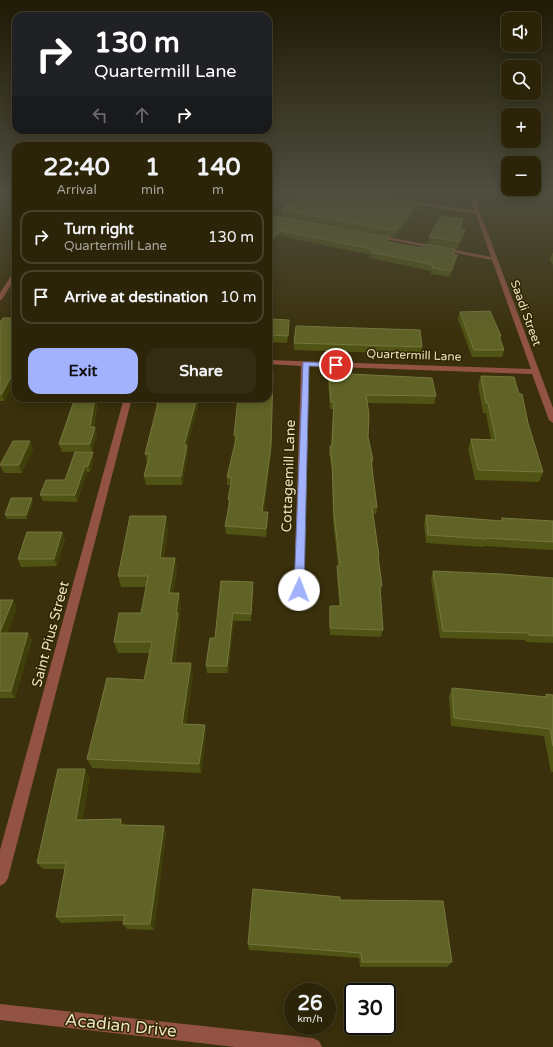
<!DOCTYPE html>
<html lang="en">
<head>
<meta charset="utf-8">
<style>
	body { margin:0; font-family:"Varela Round",sans-serif; background:#342c12; color:#f1f3f6; height:100vh; display:flex; flex-direction:column; font-size:15px; white-space:nowrap }
	* { box-sizing:border-box; margin:0 }
	p { font-size:13px; color:#a6a49c }
	.icon { flex:none; width:22px; height:22px; fill:none; stroke:currentColor; stroke-width:2; stroke-linecap:round; stroke-linejoin:round }
	.map { position:relative; flex:1; overflow:hidden }
	.drawer { position:absolute; left:12px; top:142px; width:260px; height:260px; display:flex; flex-direction:column; background:#2c2408; border-radius:12px; box-shadow:0 2px 10px #0003,0 0 0 1px #484129 }
	.drawer>* { flex:none }
	.guide { position:absolute; left:12px; top:12px; width:260px; height:122px; border-radius:12px; box-shadow:0 2px 10px #0003,0 0 0 1px #484129; background:#202124; color:#fff; overflow:hidden }
	.buttons { position:absolute; left:501px; top:12px; display:grid; gap:8px }
	.buttons a { display:grid; place-items:center; width:40px; height:40px; border-radius:8px; background:#2c2408; box-shadow:0 2px 10px #0003,0 0 0 1px #484129; font-size:20px }
	.speed { position:absolute; left:284px; top:983px; display:flex; gap:8px; font-size:20px; font-weight:700; text-align:center }
	.speed>* { display:grid; place-content:center; width:52px; height:52px; border-radius:50%; background:#2c2408; box-shadow:0 2px 10px #0003,0 0 0 1px #484129; line-height:1 }
	.speed small { font-size:10px; font-weight:400 }
	.speed .limit { border:2px solid #111; border-radius:6px; background:#fff; color:#111 }
	.pin { position:absolute; display:grid; place-items:center; width:34px; height:34px; color:#fff; margin:-17px; border:2px solid #fff; border-radius:50%; box-shadow:0 1px 4px #0007 }
	.me { position:absolute; width:44px; margin:-22px; rotate:2deg; stroke-linejoin:round; filter:drop-shadow(0 0 3px #0008) }
	.turn { display:flex; align-items:center; gap:14px; height:84px; padding:0 16px; font-size:18px }
	.turn .icon { width:52px; height:52px; stroke-width:2.5 }
	.turn b { display:block; font-size:28px; line-height:34px }
	.lanes { display:flex; align-items:center; height:38px; padding:0 16px; background:#0003; justify-content:center; gap:20px; direction:ltr }
	.lanes .off { opacity:.35 }
	.eta { display:flex; justify-content:space-evenly; align-items:center; height:68px; text-align:center }
	.eta b { font-size:24px; font-weight:800; line-height:28px }
	.button { display:flex; gap:8px; margin-top:auto; padding:8px 16px }
	.button a { flex:1; height:46px; border-radius:12px; background:#a2b2fd; color:#111; font-size:16px; font-weight:800; line-height:46px; text-align:center }
	.button a+a { background:#342c12; color:#f1f3f6 }
	ul { padding:0; list-style:none }
	li { display:flex; align-items:center; gap:12px; height:54px; margin:0 8px 6px; padding:0 8px; border:2px solid #484129; border-radius:12px }
	li div { flex:1 }
	li b { display:block; font-size:15px }
	li em { font-style:normal }
	.map>svg:first-child { display:block }
	.lines { fill:none; stroke-linecap:round; stroke-linejoin:round }
	.minor { fill:#935344; fill-rule:evenodd }
	.wall { fill:#4f5414 }
	.shaded-wall { fill:#3f3f09 }
	.building { fill:#606326; stroke:#75773e }
	.route { fill:#a2b2fd; stroke:#6974a4 }
	.labels { text-anchor:middle; stroke-width:3; stroke-linejoin:round; paint-order:stroke }
	.far-street-label { font-size:12px; fill:#ebe1c0; stroke:#2f2601 }
	.street-label { font-size:14px; fill:#ebe1c0; stroke:#2f2601 }
	.near-street-label { font-size:17px; fill:#ebe1c0; stroke:#2f2601 }
</style>
</head>
<body>
<div class="map">
<svg width="553" height="1047" viewBox="0 0 553 1047">
	<rect width="100%" height="100%" fill="#3a300b"/>
	<g class="lines">
		<g class="minor">
			<path d="M343,191H352L474,211L467,191H472L553,408V423L549,420L532,374L309,366L304,590L303,593L299,594L295,593L294,590L301,366L268,364V360L531,369L492,260L375,237L378,235L491,257L476,214L345,193Z"/>
			<path d="M268,215L289,220L286,222L268,219Z"/>
			<path d="M16,270V277L2,299L0,300V293L14,271Z"/>
			<path d="M124,398H132L8,878L5,883L0,886V850Z"/>
			<path d="M0,1004L313,1038L319,1041L322,1047H235L0,1020Z"/>
		</g>
	</g>
	<g class="wall">
		<path d="M360,191H386L382,194Z"/>
		<path d="M378,194V197L419,203L418,209L395,237L282,216V210Z"/>
		<path d="M268,220L390,242L457,255L456,261L450,277L431,274V271L370,258L371,255L281,236Z"/>
		<path d="M462,226L460,230H465L464,237L457,249L428,244L429,237Z"/>
		<path d="M552,253H553V265L550,260Z"/>
		<path d="M460,312L501,336L500,338L504,350L502,357H472L458,319Z"/>
		<path d="M16,313V381L4,401H0V322L14,318Z"/>
		<path d="M289,327L287,343L269,342V335Z"/>
		<path d="M294,343L422,347L421,354L294,350Z"/>
		<path d="M329,373L436,396L434,404L367,403L368,437L373,460L372,468L377,507L376,514H373L379,556L378,560L382,586L380,593L383,630L381,637L330,635L329,613L330,606H339L337,573V566H338L333,521L332,470L329,454L330,446H331L333,409H330L328,381Z"/>
		<path d="M481,376L528,423L543,472L539,482L475,480L468,449L471,439L491,440L486,413H483L478,385Z"/>
		<path d="M75,398H98L94,427L97,435L92,451L62,452L59,444Z"/>
		<path d="M157,398H200L187,446L188,454L182,485H146L144,476L147,463L145,454L157,409L156,403Z"/>
		<path d="M238,398L271,454L264,512L268,520L266,537L226,534L225,526L229,507L228,499L231,485H227V477L235,443L234,435Z"/>
		<path d="M30,441L33,449L22,473H4L0,465Z"/>
		<path d="M94,458L90,472H87L77,502L43,501L40,495L65,480Z"/>
		<path d="M32,498L33,502L27,519H7L5,515Z"/>
		<path d="M426,515L501,521L502,518L553,521V550L484,546V547L426,543L424,523Z"/>
		<path d="M168,528L164,558H175L177,569L173,593L181,605L179,620L180,625L175,663L193,674L186,724L205,725L206,735L201,773L92,768L87,759L144,680L149,653H118L114,642L141,613L146,587H121L118,576Z"/>
		<path d="M62,532L65,539L57,566L21,567L18,559Z"/>
		<path d="M433,571L553,578V643L526,642L525,640L440,638L431,579Z"/>
		<path d="M221,581L253,589L251,621H234L228,673H207L206,666L215,638Z"/>
		<path d="M0,600L17,608L7,633L32,640L15,698H0Z"/>
		<path d="M452,688L545,697L546,694L553,695V772H551L544,736L451,726L449,696Z"/>
		<path d="M90,777L82,820L121,819L124,825L164,826L166,833L154,930L127,929L123,924L124,921L61,923L56,917L65,869H43L37,863Z"/>
		<path d="M340,900L452,962L447,967H360L359,958L249,950L248,944Z"/>
	</g>
	<g class="shaded-wall">
		<path d="M383,191H386L382,194Z"/>
		<path d="M419,203L418,209L395,237L396,231Z"/>
		<path d="M465,230L464,237L457,249L459,242Z"/>
		<path d="M281,231V236L268,247V241Z"/>
		<path d="M457,255L456,261L450,277L451,271Z"/>
		<path d="M0,267L2,272L0,275Z"/>
		<path d="M13,373L16,381L4,401L2,394Z"/>
		<path d="M273,373L271,454L263,519L262,512Z"/>
		<path d="M95,398H98L92,435L90,427Z"/>
		<path d="M197,398H200L187,446L188,454L182,485L181,476L184,445Z"/>
		<path d="M95,427L97,435L92,451L90,444Z"/>
		<path d="M30,441L33,449L22,473L19,465Z"/>
		<path d="M93,452L94,458L90,472L88,466Z"/>
		<path d="M85,466L87,472L77,502L75,495Z"/>
		<path d="M32,498L33,502L27,519L26,515Z"/>
		<path d="M268,512V520L266,537V529Z"/>
		<path d="M166,516L168,528L162,569L160,558Z"/>
		<path d="M62,532L65,539L57,566L54,559Z"/>
		<path d="M175,558L177,569L172,605L169,593Z"/>
		<path d="M253,582V589L251,621V614Z"/>
		<path d="M179,593L181,605L179,620L180,625L174,673L171,663L176,613Z"/>
		<path d="M13,600L17,608L4,640L0,632Z"/>
		<path d="M233,613L234,621L228,673L227,666Z"/>
		<path d="M28,633L32,640L15,698L11,691Z"/>
		<path d="M191,663L193,674L184,734L182,724Z"/>
		<path d="M205,725L206,735L201,773L199,764Z"/>
		<path d="M85,769L90,777L80,827L76,820Z"/>
		<path d="M121,819L124,826L120,825Z"/>
		<path d="M164,826L166,833L154,930L150,924Z"/>
	</g>
	<g class="building">
		<path d="M303,191H357L378,194L375,196L419,203L396,231L282,210Z"/>
		<path d="M275,216L390,237L387,242L422,248L425,244L455,249L453,254L457,255L451,271L432,268L433,265L371,252L372,249L281,231L268,241V220H271Z"/>
		<path d="M441,216L463,219L459,229L465,230L459,242L429,237Z"/>
		<path d="M490,311L501,336H499L504,350H474L460,312Z"/>
		<path d="M16,313V373H13L2,394H0V322L3,318H14Z"/>
		<path d="M271,319L289,320L288,336L269,335Z"/>
		<path d="M296,326L420,330L422,347L294,343Z"/>
		<path d="M268,373H273L271,446L262,512H268L266,529L225,526L230,500L228,499L232,478L227,477L237,435H234L238,398H268Z"/>
		<path d="M329,373L432,378L436,396L366,395L369,414L368,437L373,460H371L377,507H372L379,556H378L382,586H380L383,630L330,628V606H341L337,566H340L334,514L332,462L330,446H332L334,402H331Z"/>
		<path d="M481,376L514,377L519,394H522L528,423L543,472L478,470L471,439L496,440L488,403H486Z"/>
		<path d="M75,398H95L90,427H95L90,444H59Z"/>
		<path d="M157,398H197L184,445H187L181,476H144L150,454H145L158,403H156Z"/>
		<path d="M13,441H30L19,465H0Z"/>
		<path d="M75,452H93L88,466H85L75,495H40L46,480H65Z"/>
		<path d="M11,498H32L26,515H5Z"/>
		<path d="M426,515L502,521V518L553,521V542L486,538V539L428,535Z"/>
		<path d="M130,516H166L160,558H175L169,593H179L176,613H178L171,663H191L182,724L205,725L199,764L87,759L107,678L144,680L152,642H114L119,613H141L148,576H118Z"/>
		<path d="M27,532H62L54,559H18Z"/>
		<path d="M433,571L501,574L553,578V636L529,635V633L443,631Z"/>
		<path d="M221,581L253,582L251,614L233,613L227,666H206L210,638H215Z"/>
		<path d="M0,600H13L0,632Z"/>
		<path d="M0,633H28L11,691H0Z"/>
		<path d="M452,688L547,697L546,694L553,695V746L550,729L454,718Z"/>
		<path d="M58,769H85L76,820L121,819L120,825L164,826L150,924H123L125,915L56,917L66,863H37Z"/>
		<path d="M253,889L340,897V900L443,901L452,962H362L361,953L248,944Z"/>
	</g>
	<linearGradient id="sky" x2="0" y2="1"><stop stop-color="#201a06"/><stop offset="0.57" stop-color="#4f4e3f"/><stop offset="1" stop-color="#4f4e3f" stop-opacity="0"/></linearGradient>
	<rect width="553" height="337" fill="url(#sky)"/>
	<path class="route" d="M303,362L336,363L340,365L336,367L309,366L304,590L303,593H296L294,590Z"/>
	<g class="labels">
		<g class="far-street-label">
			<text transform="translate(526 313) rotate(70)" y="4">Saadi Street</text>
			<text transform="translate(414 355) rotate(2)" y="4">Quartermill Lane</text>
		</g>
		<g class="street-label">
			<text transform="translate(288 476) rotate(-88)" y="5">Cottagemill Lane</text>
			<text transform="translate(50 634) rotate(-75)" y="5">Saint Pius Street</text>
		</g>
		<g class="near-street-label">
			<text transform="translate(121 1025) rotate(6)" y="6">Acadian Drive</text>
		</g>
	</g>
</svg>
<div class="buttons">
<a><svg class="icon" aria-label="sound" viewBox="0 0 24 24"><path d="M4 9h4l5-4v14l-5-4H4zM17 9q2 3 0 6"/></svg></a>
<a><svg class="icon" aria-label="search" viewBox="0 0 24 24"><circle cx="10" cy="10" r="6"/><path d="M15 15l6 6"/></svg></a>
<a>+</a>
<a>−</a>
</div>
<div class="speed"><div>26<small>km/h</small></div><div class="limit">30</div></div>
<div class="pin" style="left:336px;top:365px;background:#d93025"><svg class="icon" aria-label="arrive" viewBox="0 0 24 24"><path d="M6 21V4h12l-3 4 3 4H6"/></svg></div>
<svg class="me" style="left:299px;top:590px" viewBox="-20 -20 40 40"><circle r="19" fill="#fff"/><path d="M0-13L10 11 0 6-10 11z" fill="#a2b2fd"/></svg>
<div class="guide">
<div class="turn"><svg class="icon" aria-label="right" viewBox="0 0 24 24"><path d="M7 20v-9h11M14 6l5 5-5 5"/></svg><div><b>130 m</b>Quartermill Lane</div></div>
<div class="lanes"><svg class="icon off" aria-label="left" viewBox="0 0 24 24"><path d="M17 20v-9H6M10 6l-5 5 5 5"/></svg><svg class="icon off" aria-label="ahead" viewBox="0 0 24 24"><path d="M12 20V5M6 11l6-6 6 6"/></svg><svg class="icon" aria-label="right" viewBox="0 0 24 24"><path d="M7 20v-9h11M14 6l5 5-5 5"/></svg></div>
</div>
<section class="drawer">
<div class="eta">
<div><b>22:40</b><p>Arrival</p></div>
<div><b>1</b><p>min</p></div>
<div><b>140</b><p>m</p></div>
</div>
<ul>
<li><svg class="icon" aria-label="right" viewBox="0 0 24 24"><path d="M7 20v-9h11M14 6l5 5-5 5"/></svg><div><b>Turn right</b><p>Quartermill Lane</p></div><em>130 m</em></li>
<li><svg class="icon" aria-label="arrive" viewBox="0 0 24 24"><path d="M6 21V4h12l-3 4 3 4H6"/></svg><div><b>Arrive at destination</b></div><em>10 m</em></li>
</ul>
<div class="button"><a>Exit</a><a>Share</a></div>
</section>
</div>
</body>
</html>
